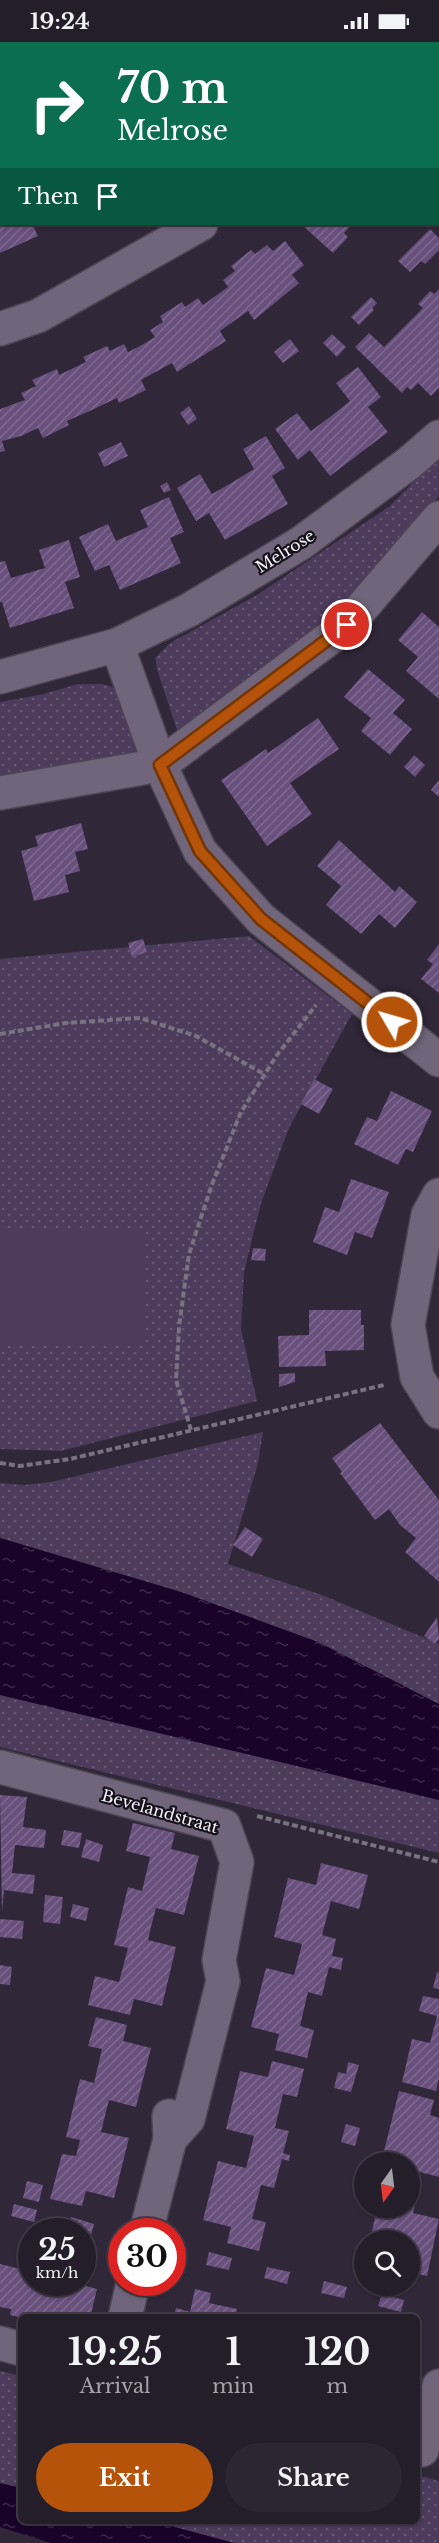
<!DOCTYPE html>
<html lang="en">
<head>
<meta charset="utf-8">
<style>
	body { margin:0; font-family:"Libre Baskerville",serif; background:#2c2632; color:#f1f3f6; height:100vh; display:flex; flex-direction:column; font-size:22px; white-space:nowrap }
	* { box-sizing:border-box; margin:0 }
	p { font-size:20px; color:#a3a2a8 }
	.icon { flex:none; width:33px; height:33px; fill:none; stroke:currentColor; stroke-width:2; stroke-linecap:round; stroke-linejoin:round }
	.map { position:relative; flex:1; overflow:hidden }
	.drawer { position:absolute; left:18px; top:2272px; width:402px; height:210px; display:flex; flex-direction:column; background:#241d2a; border-radius:9px; box-shadow:0 2px 4px #0004,0 0 0 2px #413b47 }
	.drawer>* { flex:none }
	.hud { position:absolute; left:0px; top:0px; width:440px; height:183px; box-shadow:0 2px 4px #0004,0 0 0 2px #413b47; background:#0b6e4f; color:#fff; overflow:hidden }
	.needle { width:39px; rotate:194deg }
	.tools { position:absolute; left:354px; top:2110px; display:grid; gap:12px }
	.tools a { display:grid; place-items:center; width:66px; height:66px; border-radius:50%; background:#241d2a; box-shadow:0 2px 4px #0004,0 0 0 2px #413b47; font-size:30px }
	.speed { position:absolute; left:18px; top:2176px; display:flex; gap:12px; font-size:30px; font-weight:700; text-align:center }
	.speed>* { display:grid; place-content:center; width:78px; height:78px; border-radius:50%; background:#241d2a; box-shadow:0 2px 4px #0004,0 0 0 2px #413b47; line-height:1 }
	.speed small { font-size:15px; font-weight:400 }
	.speed .limit { border:9px solid #d22; background:#fff; color:#111 }
	.pin { position:absolute; display:grid; place-items:center; width:51px; height:51px; color:#fff; margin:-26px; border:3px solid #fff; border-radius:50%; box-shadow:0 2px 6px #0007 }
	.me { position:absolute; width:66px; margin:-33px; rotate:308deg; stroke-linejoin:round; filter:drop-shadow(0 0 4px #0008) }
	.turn { display:flex; align-items:center; gap:21px; height:126px; padding:0 18px; font-size:27px }
	.turn .icon { width:78px; height:78px; stroke-width:2.5 }
	.turn b { display:block; font-size:42px; line-height:51px }
	.then { display:flex; align-items:center; height:57px; padding:0 18px; background:#0003; gap:12px; font-size:22px }
	.eta { display:flex; justify-content:space-evenly; align-items:center; height:102px; text-align:center }
	.eta b { font-size:36px; font-weight:700; line-height:42px }
	.cta { display:flex; gap:12px; margin-top:auto; padding:12px 18px }
	.cta a { flex:1; height:69px; border-radius:36px; background:#b45309; color:#fff; font-size:24px; font-weight:700; line-height:69px; text-align:center }
	.cta a+a { background:#2c2632; color:#f1f3f6 }
	.status { display:flex; justify-content:space-between; align-items:center; height:42px; padding:0 30px; background:#241d2a; direction:ltr }
	.status svg { height:16px; fill:currentColor }
	.map>svg:first-child { display:block }
	.grass { fill:url(#grass-dots) }
	.garden { fill:#4c3b5b }
	.water { fill:url(#water-ripples) }
	.building { fill:url(#building-hatch) }
	.lines { fill:none; stroke-linecap:round; stroke-linejoin:round }
	.minor-casing { stroke:#4d4554; stroke-width:36 }
	.path { stroke:#7a7281; stroke-width:4; stroke-dasharray:6 3; stroke-linecap:butt }
	.minor { stroke:#70657a; stroke-width:33 }
	.route-casing { stroke:#753606; stroke-width:15 }
	.route { stroke:#b45309; stroke-width:10 }
	.labels { text-anchor:middle; stroke-width:4.5; stroke-linejoin:round; paint-order:stroke }
	.street-label { font-size:16px; fill:#f5effb; stroke:#16121a }
</style>
</head>
<body>
<div class="status"><b>19:24</b><svg viewBox="0 0 49 12"><path d="M0 12V9h3v3zM5 12V6h3v6zM10 12V3h3v9zM15 12V0h3v12zM26 1h20v11H26zM47 4h2v5h-2z"/></svg></div>
<div class="map">
<svg width="439" height="2501" viewBox="0 0 439 2501">
	<defs>
		<pattern id="grass-dots" width="8" height="8" patternUnits="userSpaceOnUse" patternTransform="scale(1.5)"><rect width="8" height="8" fill="#4c3b5b"/><path d="M2 2h.1M6 6h.1" fill="none" stroke="#665873" stroke-width="1.8" stroke-linecap="round"/></pattern>
		<pattern id="water-ripples" width="26" height="14" patternUnits="userSpaceOnUse" patternTransform="scale(1.5)"><rect width="26" height="14" fill="#1a0329"/><path d="M2 4q2-2 4 0t4 0M15 11q2-2 4 0t4 0" fill="none" stroke="#3c2849"/></pattern>
		<pattern id="building-hatch" width="6" height="6" patternUnits="userSpaceOnUse" patternTransform="scale(1.5)"><rect width="6" height="6" fill="#684f7c"/><path d="M-1 1l2-2M0 6l6-6M5 7l2-2" fill="none" stroke="#7e6990"/></pattern>
	</defs>
	<rect width="100%" height="100%" fill="#302738"/>
	<g class="grass">
		<path d="M439,414V454L345,565L179,694L158,631L155,616L170,601L257,553L390,464Z"/>
		<path d="M78,642H103L121,648L143,706L92,724L0,737V660L44,652Z"/>
		<path d="M249,894L352,972L289,1086L261,1161L244,1230L241,1287L257,1359L61,1409L0,1407V917Z"/>
		<path d="M263,1390L258,1421L228,1522L322,1553L439,1602V1662L318,1600L181,1550L0,1496V1441L24,1443L51,1440Z"/>
		<path d="M0,1653L439,1758V1811L0,1705Z"/>
		<path d="M0,2329L21,2334V2446L0,2441Z"/>
		<path d="M417,2433L439,2439V2501H234L156,2480H417Z"/>
	</g>
	<path class="garden" d="M0,1188L144,1190L143,1304L0,1303Z"/>
	<g class="water">
		<path d="M0,1496L181,1550L318,1600L439,1662V1758L0,1653Z"/>
		<path d="M0,2441L21,2446V2480H156L234,2501H51L0,2485Z"/>
	</g>
	<g class="building">
		<path d="M0,182H32L38,194L0,211Z"/>
		<path d="M301,182H352L344,191L348,195L333,211Z"/>
		<path d="M430,187L439,196V208L425,222L421,219L410,230L398,219Z"/>
		<path d="M285,199L304,223L292,233L299,241L254,278L248,269L220,289L226,299L177,330L172,321L141,338L146,348L119,361L117,356L92,368L67,379L69,383L43,396L38,386L21,394L2,399L5,409L0,410V367L25,358L21,351L36,344L32,338L57,327L59,333L86,320L83,315L107,304L110,309L124,302L128,310L142,303L155,295L150,288L163,280L160,274L182,260L185,265L198,256L203,263L228,245L223,238L235,229L231,224L251,208L255,212L267,203L273,209Z"/>
		<path d="M439,247V346L431,354L418,341L411,348L407,345L402,351L355,305L369,291L384,305L423,266L418,262L430,249L434,252Z"/>
		<path d="M371,255L377,261L372,266L374,268L359,283L351,275Z"/>
		<path d="M332,292L346,305L337,315L323,301Z"/>
		<path d="M290,297L299,309L283,321L274,310Z"/>
		<path d="M358,325L381,355L368,365L388,390L330,434L310,408L298,418L275,387L297,371L311,389L330,375L350,359L336,341Z"/>
		<path d="M189,364L197,377L188,383L180,371Z"/>
		<path d="M266,394L285,426L272,434L288,462L225,498L209,471L196,479L177,446L200,432L212,452L233,440L254,427L243,407Z"/>
		<path d="M121,400L128,414L104,425L98,411Z"/>
		<path d="M167,440L171,448L164,451L160,444Z"/>
		<path d="M169,455L184,490L170,496L181,521L120,548L109,523L95,529L79,495L108,482L116,499L148,485L140,468Z"/>
		<path d="M69,498L80,535L65,540L74,566L10,586L2,560H0V520L5,519L11,536L45,526L39,508Z"/>
		<path d="M422,570L439,585V657L406,629L418,615L398,598Z"/>
		<path d="M368,627L405,658L393,671L412,687L390,713L361,689L371,676L344,655Z"/>
		<path d="M318,676L339,707L290,741L312,772L267,804L221,738L266,707L268,711Z"/>
		<path d="M414,713L425,723L415,735L404,725Z"/>
		<path d="M439,738V755L431,748Z"/>
		<path d="M81,781L88,807L75,810L80,829L65,833L69,850L34,859L21,809L38,804L35,794Z"/>
		<path d="M339,798L395,850L399,844L417,860L395,886L379,872L361,892L326,863L341,844L317,824Z"/>
		<path d="M143,897L147,910L132,915L128,901Z"/>
		<path d="M439,902V951L421,937L433,922L427,918Z"/>
		<path d="M314,1037L333,1047L319,1072L301,1062Z"/>
		<path d="M391,1049L432,1069L413,1110L406,1107L398,1123L354,1102L367,1075L377,1079Z"/>
		<path d="M351,1137L389,1150L372,1196L355,1190L347,1213L313,1200L325,1165L339,1170Z"/>
		<path d="M253,1206L266,1207L265,1219L251,1218Z"/>
		<path d="M309,1268H361V1283H364V1308L325,1309L326,1324L279,1325L278,1294L309,1293Z"/>
		<path d="M295,1331V1340L279,1345V1332Z"/>
		<path d="M380,1381L439,1458V1540L405,1510L416,1496L400,1483L389,1467L375,1478L340,1431L342,1430L332,1416Z"/>
		<path d="M245,1485L263,1497L252,1515L233,1503Z"/>
		<path d="M437,1575L439,1597L435,1602L424,1594Z"/>
		<path d="M0,1753L27,1755L23,1785L46,1788L44,1806L15,1803L12,1831L35,1833L33,1852L4,1848L2,1870Z"/>
		<path d="M133,1781L175,1791L171,1807L199,1814L184,1873L156,1866L152,1881L148,1898L176,1905L162,1964L134,1957L130,1973L88,1963L95,1934L119,1940L128,1906L114,1903L128,1845L142,1849L150,1815L126,1809Z"/>
		<path d="M64,1788L82,1791L79,1806L61,1803Z"/>
		<path d="M86,1797L103,1803L99,1820L81,1815Z"/>
		<path d="M321,1821L368,1833L359,1867L331,1859L322,1893L336,1897L332,1914L343,1916L341,1928L329,1925L322,1954L308,1950L300,1984L314,1988L307,2016L275,2008L279,1992L251,1985L266,1926L294,1933L302,1902L274,1895L288,1836L316,1843Z"/>
		<path d="M45,1853L63,1855L60,1882L43,1880Z"/>
		<path d="M73,1862L89,1866L86,1879L70,1875Z"/>
		<path d="M0,1877L24,1879L22,1897L0,1895Z"/>
		<path d="M0,1923L12,1925L10,1943L0,1942Z"/>
		<path d="M437,1930L439,1931V1947L433,1946Z"/>
		<path d="M423,1954L439,1957V2036L436,2049L402,2040L412,1997L430,2001L437,1974L419,1969Z"/>
		<path d="M96,1975L127,1983L123,1999L151,2006L136,2065L109,2058L101,2090L129,2096L114,2156L86,2149L82,2164L50,2157L62,2112L76,2114L80,2098L66,2095L80,2037L94,2041L102,2007L88,2004Z"/>
		<path d="M272,2019L304,2027L297,2055L283,2052L275,2086L289,2089L283,2111L290,2113L289,2119L282,2117L274,2146L261,2143L252,2177L266,2180L259,2209L227,2201L231,2185L203,2178L218,2119L246,2126L254,2094L226,2087L240,2029L268,2035Z"/>
		<path d="M348,2020L359,2023L351,2050L334,2046L338,2030L346,2032Z"/>
		<path d="M399,2049L434,2058L430,2073L439,2076V2135L416,2129L412,2144H410V2121H381Z"/>
		<path d="M346,2082L360,2086L355,2104L341,2100Z"/>
		<path d="M357,2137L364,2139V2150L355,2147Z"/>
		<path d="M27,2139L43,2143L39,2160L23,2156Z"/>
		<path d="M410,2154L417,2156L413,2171L439,2177L427,2234L410,2230V2199H370L377,2166H410Z"/>
		<path d="M14,2162L37,2168L34,2180L11,2174Z"/>
		<path d="M71,2175L94,2182L89,2201L82,2200V2190L68,2188Z"/>
		<path d="M209,2210L232,2216L229,2228L206,2223Z"/>
		<path d="M0,2222L32,2230V2241H75L97,2247L90,2276H34L35,2273L23,2270L22,2276L10,2273L11,2267L0,2265Z"/>
		<path d="M267,2225L290,2230L287,2242L264,2236Z"/>
		<path d="M324,2239L347,2245L344,2256L321,2251Z"/>
		<path d="M195,2247L211,2251L209,2261L237,2267L235,2276H174L176,2266L190,2270Z"/>
		<path d="M382,2252L404,2258L401,2270L378,2264Z"/>
	</g>
	<g class="lines">
		<defs>
			<g id="minor">
				<path d="M384,2L385,0"/>
				<path d="M0,287L38,274L201,182"/>
				<path d="M117,603L160,723L200,809L261,877L439,1018"/>
				<path d="M0,635L117,603L189,568L301,501L409,421L439,395"/>
				<path d="M0,751L160,723L347,583L439,476"/>
				<path d="M439,1153L428,1173L408,1283L417,1335L439,1370"/>
				<path d="M0,1725L224,1784L237,1820L219,1918L223,1939L188,2077L170,2097"/>
				<path d="M146,2190L170,2097L169,2074"/>
				<path d="M125,2276L133,2241"/>
				<path d="M0,2301L21,2307"/>
				<path d="M422,2408L439,2344"/>
			</g>
		</defs>
		<use href="#minor" class="minor-casing"/>
		<g class="path">
			<path d="M0,992L66,981L140,976L196,994L264,1032"/>
			<path d="M191,1388L176,1338L179,1285L189,1212L211,1145L241,1070L277,1013L316,963"/>
			<path d="M0,1421L20,1424L70,1417L384,1343"/>
			<path d="M257,1774L439,1820"/>
		</g>
		<use href="#minor" class="minor"/>
	</g>
	<g class="lines">
		<defs>
			<path id="route" d="M347,583L160,723L200,809L261,877L392,980"/>
		</defs>
		<use href="#route" class="route-casing"/>
		<use href="#route" class="route"/>
	</g>
	<g class="labels">
		<g class="street-label">
			<text transform="translate(285 509) rotate(-32)" y="6">Melrose</text>
			<text transform="translate(160 1769) rotate(16)" y="6">Bevelandstraat</text>
		</g>
	</g>
</svg>
<div class="tools">
<a><svg class="needle" viewBox="-14 -14 28 28"><path d="M0-13l5 13h-10z" fill="#e53935"/><path d="M0 13l5-13h-10z" fill="#a3a2a8"/></svg></a>
<a><svg class="icon" aria-label="search" viewBox="0 0 24 24"><circle cx="10" cy="10" r="6"/><path d="M15 15l6 6"/></svg></a>
</div>
<div class="speed"><div>25<small>km/h</small></div><div class="limit">30</div></div>
<div class="pin" style="left:347px;top:583px;background:#d93025"><svg class="icon" aria-label="arrive" viewBox="0 0 24 24"><path d="M6 21V4h12l-3 4 3 4H6"/></svg></div>
<svg class="me" style="left:392px;top:980px" viewBox="-20 -20 40 40"><circle r="17" fill="#b45309" stroke="#fff" stroke-width="3"/><path d="M0-11L8 9 0 5-8 9z" fill="#fff"/></svg>
<div class="hud">
<div class="turn"><svg class="icon" aria-label="right" viewBox="0 0 24 24"><path d="M7 20v-9h11M14 6l5 5-5 5"/></svg><div><b>70 m</b>Melrose</div></div>
<div class="then">Then<svg class="icon" aria-label="arrive" viewBox="0 0 24 24"><path d="M6 21V4h12l-3 4 3 4H6"/></svg></div>
</div>
<section class="drawer">
<div class="eta">
<div><b>19:25</b><p>Arrival</p></div>
<div><b>1</b><p>min</p></div>
<div><b>120</b><p>m</p></div>
</div>
<div class="cta"><a>Exit</a><a>Share</a></div>
</section>
</div>
</body>
</html>
